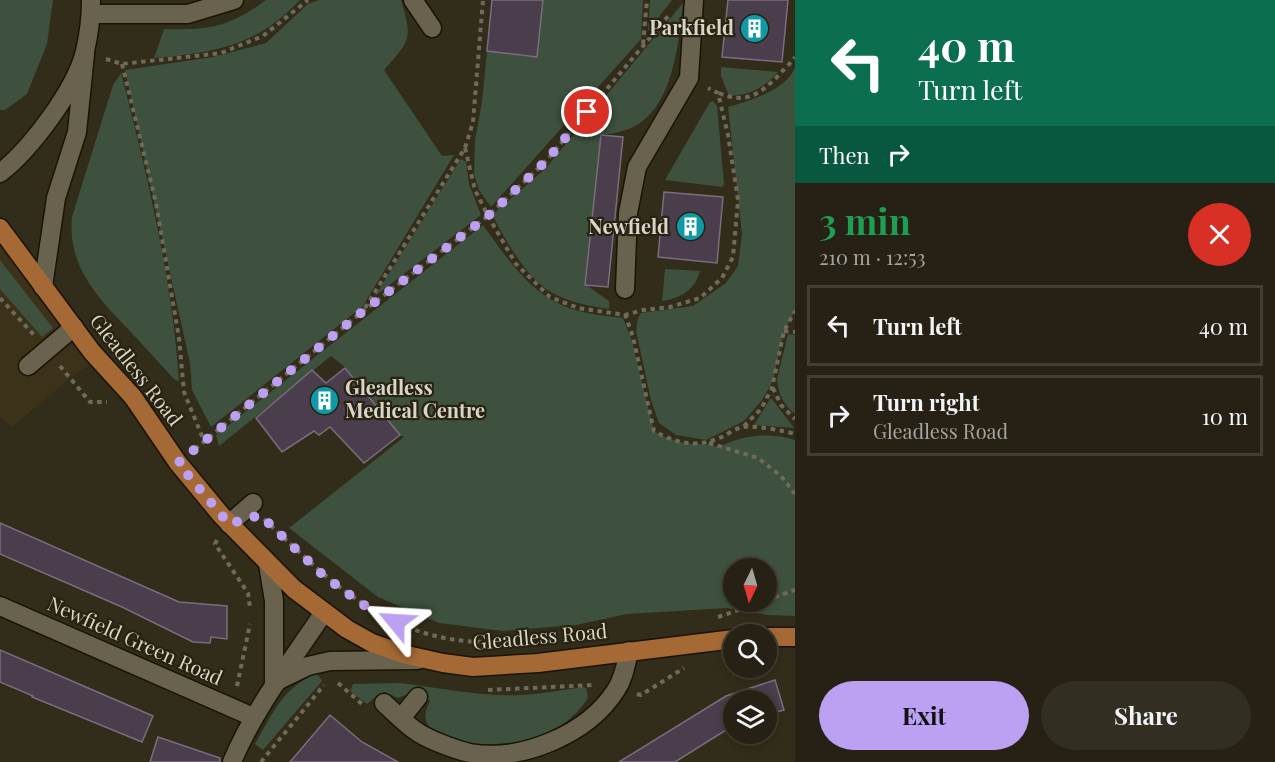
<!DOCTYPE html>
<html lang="en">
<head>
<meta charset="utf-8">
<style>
	body { margin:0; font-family:"Playfair Display",serif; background:#322e22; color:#f1f3f6; height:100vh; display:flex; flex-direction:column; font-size:22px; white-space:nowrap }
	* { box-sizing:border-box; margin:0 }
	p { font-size:20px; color:#a4a3a0 }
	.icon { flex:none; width:33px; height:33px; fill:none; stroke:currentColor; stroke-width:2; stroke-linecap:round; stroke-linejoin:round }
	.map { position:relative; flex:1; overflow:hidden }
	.side { display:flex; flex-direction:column; background:#262114; width:480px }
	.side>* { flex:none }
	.banner { background:#0b6e4f; color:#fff; overflow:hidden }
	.needle { width:39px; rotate:185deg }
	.buttons { position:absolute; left:723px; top:558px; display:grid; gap:12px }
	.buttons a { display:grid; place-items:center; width:54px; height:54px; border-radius:50%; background:#262114; box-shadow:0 3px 9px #0003,0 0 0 2px #423e34; font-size:30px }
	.pin { position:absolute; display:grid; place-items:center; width:51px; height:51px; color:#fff; margin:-26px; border:3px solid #fff; border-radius:50%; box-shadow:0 2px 6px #0007 }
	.me { position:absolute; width:66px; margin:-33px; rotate:297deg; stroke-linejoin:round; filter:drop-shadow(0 0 4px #0008) }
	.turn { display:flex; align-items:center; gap:21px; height:126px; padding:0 24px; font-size:27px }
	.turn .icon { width:78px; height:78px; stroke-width:2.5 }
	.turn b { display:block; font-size:42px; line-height:51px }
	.then { display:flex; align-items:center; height:57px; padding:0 24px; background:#0003; gap:12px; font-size:22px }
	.round { display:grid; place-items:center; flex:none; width:63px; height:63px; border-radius:32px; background:#322e22 }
	.headline { display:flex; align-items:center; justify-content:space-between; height:102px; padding:0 24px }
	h1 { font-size:36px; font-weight:700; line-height:45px; color:#1e9e55 }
	.primary-button { display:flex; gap:12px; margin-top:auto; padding:12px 24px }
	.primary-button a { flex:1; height:69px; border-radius:36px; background:#bca0f2; color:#111; font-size:24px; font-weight:700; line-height:69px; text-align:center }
	.primary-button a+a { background:#322e22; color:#f1f3f6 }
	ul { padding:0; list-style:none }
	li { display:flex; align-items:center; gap:18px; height:81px; margin:0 12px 9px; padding:0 12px; border:3px solid #423e34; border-radius:0px }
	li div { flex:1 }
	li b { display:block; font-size:22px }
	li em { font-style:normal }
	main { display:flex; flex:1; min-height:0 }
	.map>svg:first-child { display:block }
	.built { fill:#3b3219 }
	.green { fill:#3d513e; fill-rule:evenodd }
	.building { fill:#4a3d4c; stroke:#7b6d7e; stroke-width:1.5 }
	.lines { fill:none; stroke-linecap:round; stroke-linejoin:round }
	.minor-casing { stroke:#1a1404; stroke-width:21 }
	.major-casing { stroke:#1a1404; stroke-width:21 }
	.path { stroke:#6f6a5a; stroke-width:4; stroke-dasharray:4.5 4.5; stroke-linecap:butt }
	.minor { stroke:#69624e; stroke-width:18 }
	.major { stroke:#a46935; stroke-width:18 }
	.route { stroke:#bca0f2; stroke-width:10; stroke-dasharray:0 18 }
	.labels { text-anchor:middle; stroke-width:4.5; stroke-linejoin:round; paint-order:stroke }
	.poi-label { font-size:20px; font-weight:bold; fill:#d9d5ca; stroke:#282210; text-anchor:end }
	.street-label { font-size:20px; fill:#d9d5ca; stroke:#282210 }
</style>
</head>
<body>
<main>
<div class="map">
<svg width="795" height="762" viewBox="0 0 795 762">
	<rect width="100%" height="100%" fill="#322c1a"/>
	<path class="built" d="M0,226L98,358L69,379L12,427L0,416Z"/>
	<g class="green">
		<path d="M0,0H53L47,44L27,94L5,110H0Z"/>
		<path d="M266,0H300C257,46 214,53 154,58L164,29C209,30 228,28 266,0Z"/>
		<path d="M319,0H401C413,40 410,40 384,70L442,156L454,155L363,306L211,427L192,390L190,363L125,70L213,57L266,43L308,4Z"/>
		<path d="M543,0H643L641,39L491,207L479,190L474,174L475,140L482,102L487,51L537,57Z"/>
		<path d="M650,0H672L648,31Z"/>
		<path d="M683,3C679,40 674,100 640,123C629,131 615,133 601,135L585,284L609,301V309C589,306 568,302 551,292C525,277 506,240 492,215L545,169Z"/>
		<path d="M721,67L778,72C763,88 751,95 729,96L721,76Z"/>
		<path d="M795,67V311L784,331L773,381L762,400L744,421L706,440L676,435L659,423L651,400L636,331L638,318L641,313L693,306L726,283L738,266L742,234L728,107C749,101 787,90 795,67Z"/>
		<path d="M121,73C147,174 172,277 179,381L175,380C159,363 144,346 128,329C97,297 67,265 72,217L113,85Z"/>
		<path d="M713,101L717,106L724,184L722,187L665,180L710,102Z"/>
		<path d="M461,159L466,162L469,184L481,215L375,296Z"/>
		<path d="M483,225C507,258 531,296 572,309C588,314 606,316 623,318L631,338L654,431C664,437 674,441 686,443C698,445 707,443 719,447C742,435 770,432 795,440V616L768,615L727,608L627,614L576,625L503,631L439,623L378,597L289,528L404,437L400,435L346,368L331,356L219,446L216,435ZM734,568H766V602H734Z"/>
		<path d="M0,260L53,328L42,337L0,289Z"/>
		<path d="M665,269L700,271C695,290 681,298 662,301Z"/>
		<path d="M788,334L795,335V414C784,405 778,394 777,379Z"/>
		<path d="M770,399H772L794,428L754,425Z"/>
		<path d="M317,673L322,681L263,750L255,744C274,712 282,688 317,673Z"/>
		<path d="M400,683C441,688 480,697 522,695C542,694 562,690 583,687L586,688L588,697C580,715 546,739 526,743C518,746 508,746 499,747C493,747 486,749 480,748C473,747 465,744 458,741C437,734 416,727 430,701L418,690L398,698L385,692L379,694L367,704L350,691L353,684Z"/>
	</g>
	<g class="building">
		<path d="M492,0H543L537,57L487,51Z"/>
		<path d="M728,0H788L782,62L722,57Z"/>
		<path d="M601,135L623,137L608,287L585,285Z"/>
		<path d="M664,192L723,197L717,263L658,257Z"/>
		<path d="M345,368L400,435L364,463L330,427L319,435L314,431L282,452L256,418L312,370L326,383Z"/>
		<path d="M0,523L179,602L227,606V639L211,637L210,643L193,642L122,607L0,554Z"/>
		<path d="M0,650L153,716L142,742L32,697L33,696L0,682Z"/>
		<path d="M775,680L784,710L766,715V700H734V725L675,762H619L726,696Z"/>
		<path d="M330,715L362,742L398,762H290Z"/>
		<path d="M158,737L220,758V762H150Z"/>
	</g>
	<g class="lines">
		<defs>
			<g id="minor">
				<path d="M413,0L432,28"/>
				<path d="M91,14H188L234,0"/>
				<path d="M0,173C31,149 76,89 85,51C89,34 91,17 91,0"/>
				<path d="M43,287L56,198L77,132L85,54"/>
				<path d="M625,289L628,213L637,167L689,78L694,0"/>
				<path d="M28,366L74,327"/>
				<path d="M229,524L253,503"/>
				<path d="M268,564L274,601V683"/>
				<path d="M0,606L253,717"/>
				<path d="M275,682L308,666L330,661L418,660"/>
				<path d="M384,703C395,713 406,725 419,733C430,740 456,750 470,753C522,762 588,734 616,690C624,678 626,664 629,651"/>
				<path d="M401,718L418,697"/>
				<path d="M232,762C255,707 291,662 324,612"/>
			</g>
			<g id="major">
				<path d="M0,228L92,352L133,397L178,463L222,516L294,589L347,629L372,643L407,655L443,663L473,667L538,663L734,639"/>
				<path d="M766,637H795"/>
			</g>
		</defs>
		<use href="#minor" class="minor-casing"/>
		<use href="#major" class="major-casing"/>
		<g class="path">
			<path d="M643,44L647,0"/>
			<path d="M106,59L122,64L221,53L263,36L308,0"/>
			<path d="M122,64L156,203L179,338L184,392L204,441"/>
			<path d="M719,93C746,105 760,94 779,75C784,69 791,63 795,57"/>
			<path d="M465,148L475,190L488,216L516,264L550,297L578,308L625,315L643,310L670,307L700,298L722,278L733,257L738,200L728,135L718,93L708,88"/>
			<path d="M0,298L34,335"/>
			<path d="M365,308L465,148L473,122L483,0"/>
			<path d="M625,314L633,337L654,431C677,444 697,448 722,437C728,434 736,428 743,427C754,425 785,431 795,434"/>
			<path d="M784,331L795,332"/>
			<path d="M60,366L90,402H107"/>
			<path d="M773,388L781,405L795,419"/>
			<path d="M744,426L761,409L772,388L784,331L795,311"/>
			<path d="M709,443L758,458L781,476L795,494"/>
			<path d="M195,449L362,312L488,216L546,161L670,14"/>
			<path d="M264,519C328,580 388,641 484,642"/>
			<path d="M217,540L215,544L248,593L250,608"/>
			<path d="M766,600L795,590"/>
			<path d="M718,617L763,602"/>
			<path d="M338,683L362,704"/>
			<path d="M237,686L250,624"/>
			<path d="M488,690L594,685"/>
			<path d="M637,694L641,695L684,668"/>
			<path d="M261,762L324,685"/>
		</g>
		<use href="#minor" class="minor"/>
		<use href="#major" class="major"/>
	</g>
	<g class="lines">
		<path class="route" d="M396,622L362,604L324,576L260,515L229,524L178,463L362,312L488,216L546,161L587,112"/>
	</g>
	<defs>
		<symbol id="building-disc" viewBox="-11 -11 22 22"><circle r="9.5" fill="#0f9aa8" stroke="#282210"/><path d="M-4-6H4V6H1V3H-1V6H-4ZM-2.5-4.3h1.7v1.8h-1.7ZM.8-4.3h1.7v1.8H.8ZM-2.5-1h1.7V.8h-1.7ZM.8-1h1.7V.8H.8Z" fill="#fff"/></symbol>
	</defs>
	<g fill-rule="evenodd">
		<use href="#building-disc" x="738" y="12" width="33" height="33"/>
		<use href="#building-disc" x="674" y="210" width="33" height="33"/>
		<use href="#building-disc" x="308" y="384" width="33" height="33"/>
	</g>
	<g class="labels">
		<g class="poi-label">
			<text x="734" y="35">Parkfield</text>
			<text x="669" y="234">Newfield</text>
			<text x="345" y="395" text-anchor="start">Gleadless<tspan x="345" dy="23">Medical Centre</tspan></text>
		</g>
		<g class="street-label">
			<text transform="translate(136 370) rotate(52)" y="7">Gleadless Road</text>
			<text transform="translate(540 637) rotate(-5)" y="7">Gleadless Road</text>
			<text transform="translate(135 641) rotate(24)" y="7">Newfield Green Road</text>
		</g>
	</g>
</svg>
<div class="buttons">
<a><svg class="needle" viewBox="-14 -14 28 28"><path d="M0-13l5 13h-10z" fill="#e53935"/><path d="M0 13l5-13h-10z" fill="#a4a3a0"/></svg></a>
<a><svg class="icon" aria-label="search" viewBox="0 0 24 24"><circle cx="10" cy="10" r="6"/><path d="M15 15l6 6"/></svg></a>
<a><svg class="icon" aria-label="layers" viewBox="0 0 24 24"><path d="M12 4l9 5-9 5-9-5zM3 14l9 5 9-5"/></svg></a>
</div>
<div class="pin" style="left:587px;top:112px;background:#d93025"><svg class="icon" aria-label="arrive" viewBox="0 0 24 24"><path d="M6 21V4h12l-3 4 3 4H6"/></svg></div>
<svg class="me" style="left:396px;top:622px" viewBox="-20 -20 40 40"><path d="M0-17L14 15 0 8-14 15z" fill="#bca0f2" stroke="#fff" stroke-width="4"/></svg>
</div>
<section class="side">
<div class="banner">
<div class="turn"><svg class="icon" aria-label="left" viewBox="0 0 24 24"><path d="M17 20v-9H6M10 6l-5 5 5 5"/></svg><div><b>40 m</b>Turn left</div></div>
<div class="then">Then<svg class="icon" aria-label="right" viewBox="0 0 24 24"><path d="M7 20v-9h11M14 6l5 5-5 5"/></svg></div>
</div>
<div class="headline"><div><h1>3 min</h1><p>210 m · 12:53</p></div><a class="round" style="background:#d93025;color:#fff"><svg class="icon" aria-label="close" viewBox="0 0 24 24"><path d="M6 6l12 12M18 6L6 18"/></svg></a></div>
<ul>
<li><svg class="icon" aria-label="left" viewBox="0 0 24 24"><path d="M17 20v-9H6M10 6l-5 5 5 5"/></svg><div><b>Turn left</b></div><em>40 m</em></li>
<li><svg class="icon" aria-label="right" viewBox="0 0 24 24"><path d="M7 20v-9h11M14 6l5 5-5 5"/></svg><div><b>Turn right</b><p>Gleadless Road</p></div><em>10 m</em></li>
</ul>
<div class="primary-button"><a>Exit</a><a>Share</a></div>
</section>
</main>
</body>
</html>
